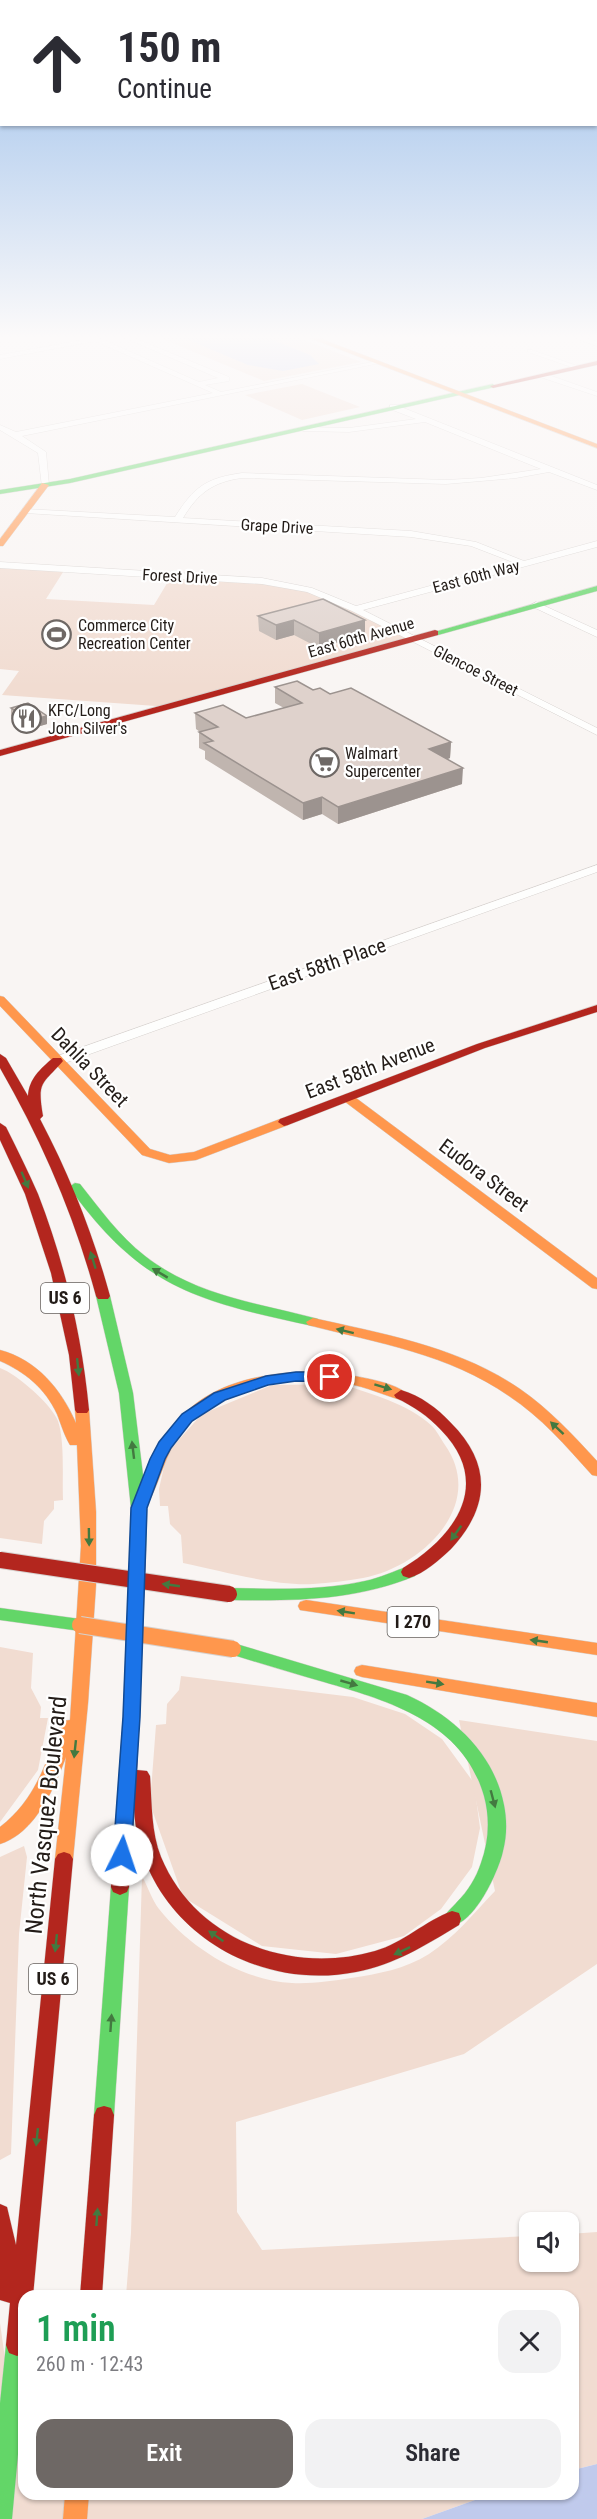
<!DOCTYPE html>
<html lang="en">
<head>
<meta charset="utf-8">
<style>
	body { margin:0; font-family:"Roboto Condensed",sans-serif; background:#f2f2f3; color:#2b2b33; height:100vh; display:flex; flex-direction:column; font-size:22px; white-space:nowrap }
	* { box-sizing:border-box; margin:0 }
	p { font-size:20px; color:#7c7c81 }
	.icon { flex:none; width:33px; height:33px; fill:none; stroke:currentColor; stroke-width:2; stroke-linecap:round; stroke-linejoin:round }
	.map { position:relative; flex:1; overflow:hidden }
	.drawer { position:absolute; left:18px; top:2290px; width:561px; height:210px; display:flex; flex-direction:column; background:#fff; border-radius:18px; box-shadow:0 2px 4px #0004 }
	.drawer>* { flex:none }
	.top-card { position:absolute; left:0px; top:0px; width:597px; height:126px; box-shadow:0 2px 4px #0004; background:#fff; color:#2b2b33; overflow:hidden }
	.fabs { position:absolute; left:519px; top:2212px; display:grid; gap:12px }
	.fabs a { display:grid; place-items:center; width:60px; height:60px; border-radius:12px; background:#fff; box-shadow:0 2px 4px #0004; font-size:30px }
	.pin { position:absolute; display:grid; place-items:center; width:51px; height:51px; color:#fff; margin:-26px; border:3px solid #fff; border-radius:50%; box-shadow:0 2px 6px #0007 }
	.me { position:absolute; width:66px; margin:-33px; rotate:4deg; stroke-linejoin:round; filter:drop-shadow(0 0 4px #0008) }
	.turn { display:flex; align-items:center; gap:21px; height:126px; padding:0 18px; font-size:27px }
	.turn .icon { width:78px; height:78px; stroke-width:2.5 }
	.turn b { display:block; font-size:42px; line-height:51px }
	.round { display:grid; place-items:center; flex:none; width:63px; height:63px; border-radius:18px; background:#f2f2f3 }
	.overview { display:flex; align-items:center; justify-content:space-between; height:102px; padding:0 18px }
	h1 { font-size:36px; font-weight:600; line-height:45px; color:#1e9e55 }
	.primary-button { display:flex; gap:12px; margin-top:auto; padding:12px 18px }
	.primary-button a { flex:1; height:69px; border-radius:18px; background:#6e6865; color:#fff; font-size:24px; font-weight:600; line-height:69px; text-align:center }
	.primary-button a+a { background:#f2f2f3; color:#2b2b33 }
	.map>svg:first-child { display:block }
	.green { fill:#f1dcd1 }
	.water { fill:#c0caec }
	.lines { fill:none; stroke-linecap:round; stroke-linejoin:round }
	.street-casing { stroke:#d6d1ce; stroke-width:1 }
	.fast-casing { stroke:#d6d1ce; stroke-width:1 }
	.slow-casing { stroke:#d6d1ce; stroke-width:1 }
	.jam-casing { stroke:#d6d1ce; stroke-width:1 }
	.street { fill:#fefefd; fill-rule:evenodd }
	.fast { fill:#63d668; fill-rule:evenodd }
	.slow { fill:#ff974d; fill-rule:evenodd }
	.jam { fill:#b3261e; fill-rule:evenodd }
	.slow-bridge-casing { stroke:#d6d1ce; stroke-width:18; stroke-linecap:butt }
	.jam-bridge-casing { stroke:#d6d1ce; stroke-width:18; stroke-linecap:butt }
	.slow-bridge { stroke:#ff974d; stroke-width:16 }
	.jam-bridge { stroke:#b3261e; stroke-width:16 }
	.wall { fill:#c0b5af }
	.shaded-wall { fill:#9c938f }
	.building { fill:#dfd2cc; stroke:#9c938f; stroke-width:1.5 }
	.oneway { fill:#437940 }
	.route { fill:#1a73e8; stroke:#114b97; stroke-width:1.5 }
	.labels { text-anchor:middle; stroke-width:4.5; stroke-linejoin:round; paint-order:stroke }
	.far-street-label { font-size:16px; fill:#231c18; stroke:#fff }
	.far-poi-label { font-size:16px; fill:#231c18; stroke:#fff; text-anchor:start }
	.shield { fill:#fff; stroke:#65605d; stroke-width:1.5 }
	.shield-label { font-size:18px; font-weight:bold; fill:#231c18 }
	.street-label { font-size:20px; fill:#231c18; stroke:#fff }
	.near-street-label { font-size:24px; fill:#231c18; stroke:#fff }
</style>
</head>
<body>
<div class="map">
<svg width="597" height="2519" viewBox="0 0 597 2519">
	<rect width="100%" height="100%" fill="#f9f5f3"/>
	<g class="green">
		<path d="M153,335H292L361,362L264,381Z"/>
		<path d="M302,384L360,407L302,420L245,395Z"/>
		<path d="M0,566L65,569L46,599L154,605L172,575L261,581L309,590L415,639L170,707L2,695L19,671L0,669Z"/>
		<path d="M0,1368C17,1374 52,1405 58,1421C65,1442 62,1478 63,1500L54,1501V1509L44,1521L42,1544L0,1538Z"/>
		<path d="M342,1384C373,1395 407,1403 432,1426C437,1431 441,1439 445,1445C487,1505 422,1567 363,1578C347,1581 329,1583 313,1584C274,1586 222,1571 183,1563L181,1535L170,1524L168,1506H160L159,1489L167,1453L202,1414L272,1385Z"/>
		<path d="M0,1647L33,1653L31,1688L41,1707L40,1718H48L38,1770L0,1822Z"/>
		<path d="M181,1676L353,1697L405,1714L442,1739L474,1783L480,1828L472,1867L441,1909L404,1936L336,1954L262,1946L183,1897L150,1804L156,1725L166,1724L167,1704L179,1690Z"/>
		<path d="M459,1720L597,1741V1964L464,2054L236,2122L237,2212L262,2250L529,2236L530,2262H568L569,2234L597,2232V2464L573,2470V2296H126L131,2233L142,1876C148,1887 152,1900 159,1909C190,1948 241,1980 292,1983C311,1984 332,1981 351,1978C378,1974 405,1969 429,1954C455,1937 474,1913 495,1891Z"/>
		<path d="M24,1846L27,1857L19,1934L11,2154L0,2160V1857Z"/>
		<path d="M0,2323L24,2494L489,2495L422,2519H0Z"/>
	</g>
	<g class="water">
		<path d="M177,335H261L310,355L319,364L283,371L248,365Z"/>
		<path d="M597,2464V2519H422L489,2495L573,2494V2470Z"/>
	</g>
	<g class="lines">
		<defs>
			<g id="street">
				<path d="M83,335L99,338L199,382L218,378L118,335H127L229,377V381L205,385L221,392L377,361L380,363L22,436L46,452L49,485L42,487L38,453L0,430V425L16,432L213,393L95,341L0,359V355L88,339Z"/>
				<path d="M316,335H328L312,340L309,338Z"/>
				<path d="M567,335H577L597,342V346Z"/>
				<path d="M528,350H532L580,367L574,368L528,352Z"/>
				<path d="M543,373L597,392V396L540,377Z"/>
				<path d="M390,405H396L597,485V490L549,472L516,478L446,484L242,478C213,482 198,493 183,518L411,531L476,542L524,561L597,541V547L363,610L597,728V735L352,611L307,592L262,584L0,568V562L262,578L312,588L356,606L515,563L471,546L411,537L25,513L21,511L25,509L175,517C194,487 206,478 242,473L446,480L481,478L541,469L425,422L349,432L303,431L299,429L303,427L349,428L416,419L390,409Z"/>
				<path d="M536,602L597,630V637L533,607L531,605Z"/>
				<path d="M597,865V872L62,1064L57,1065L50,1061L52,1058Z"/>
			</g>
			<g id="fast">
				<path d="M493,384L495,387L70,483L0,494V490L70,479Z"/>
				<path d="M597,586V591L438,635L431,633Z"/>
				<path d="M75,1183L80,1184C100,1209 119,1236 145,1256C196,1296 258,1303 318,1319L320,1322L313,1326C197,1301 141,1288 69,1187Z"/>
				<path d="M103,1292L110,1296L133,1393L147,1508L146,1550L144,1554H132L130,1550L131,1508L119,1393L96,1296Z"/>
				<path d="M409,1566L415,1568L417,1572L415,1576C354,1601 293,1601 229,1600L223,1598L221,1594L223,1590L229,1588C274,1589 320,1591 365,1581C380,1578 394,1571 409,1566Z"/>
				<path d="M0,1608L80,1619L86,1621L88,1625L86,1629L80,1631L0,1620Z"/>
				<path d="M233,1643L407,1695C453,1716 494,1753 504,1805C507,1820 507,1836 503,1851C499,1871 471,1933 445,1925L443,1919C446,1912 452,1908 457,1902C468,1891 476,1878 481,1863C489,1841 490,1818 484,1796C463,1722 389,1701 324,1682C292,1673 259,1663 227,1653L225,1649L227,1645Z"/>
				<path d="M120,1879L127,1882L129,1887L114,2115L111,2122L104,2124L97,2122L94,2115L111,1887L113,1882Z"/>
				<path d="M17,2334L24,2337V2389L12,2519H0V2403L6,2345L9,2337Z"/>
			</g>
			<g id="slow">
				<path d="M302,335H311L597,444V448Z"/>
				<path d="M42,483L49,485L3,546H0V539Z"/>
				<path d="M0,996L4,997L150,1149L170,1155L194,1152L280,1119L284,1118L290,1122L288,1125L196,1160L169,1163L142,1155L0,1006Z"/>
				<path d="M348,1094L352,1095L597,1278V1289L592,1288L344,1101L342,1098L344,1095Z"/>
				<path d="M313,1318C384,1334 459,1347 520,1389C549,1409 573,1435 597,1461V1476L592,1475C566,1446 541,1417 509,1396C449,1354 378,1343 308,1325L306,1322Z"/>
				<path d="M0,1350C37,1360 61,1389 76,1423L75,1410L77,1407H87L89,1410L96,1512V1585L88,1703L73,1859L70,1864L64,1866L58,1864L55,1859L66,1757C54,1789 35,1833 0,1844V1827C34,1801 46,1765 59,1726L62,1721L70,1720L81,1546L77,1445H70C64,1435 61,1424 57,1414C45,1388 25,1372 0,1361Z"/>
				<path d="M310,1371C331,1372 395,1379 408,1395L401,1400C383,1395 367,1387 348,1384C292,1374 222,1385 183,1431C165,1452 161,1481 147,1505H137L134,1501C168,1407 210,1376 310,1371Z"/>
				<path d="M306,1600L597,1643V1655L300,1610L298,1606L300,1602Z"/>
				<path d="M362,1665L597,1703V1717L362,1677L356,1675L354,1671L356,1667Z"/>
				<path d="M65,2494H89L87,2519H63Z"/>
			</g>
			<g id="jam">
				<path d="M597,361V365L493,388L490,386Z"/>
				<path d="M435,630L438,631V635L0,756V750Z"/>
				<path d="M597,1005V1012L485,1048L288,1125L284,1126L278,1122L280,1119L477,1044Z"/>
				<path d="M0,1054L6,1058L28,1096C29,1079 40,1069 53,1058H61L63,1061C42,1085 37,1081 43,1116L40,1119C70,1176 93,1234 110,1296L108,1299H98L96,1296C74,1215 42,1141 0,1068Z"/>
				<path d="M0,1123L6,1127C17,1149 28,1171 38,1194C65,1264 82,1336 89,1410L87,1413H77L75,1410L69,1355L51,1273L25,1194L0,1140Z"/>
				<path d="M401,1390C421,1396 437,1408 451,1423C492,1464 490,1507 451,1549C439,1560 425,1573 409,1578L403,1576L401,1572L403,1568C456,1536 493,1483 441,1430C428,1416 413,1406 396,1398L394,1395Z"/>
				<path d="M138,1544L144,1546L146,1550L137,1770L147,1771L150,1776C152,1803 151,1832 161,1857C196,1941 292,1975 375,1951C403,1943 425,1921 452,1911L459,1913L461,1919L459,1925C426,1945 394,1965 356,1972C249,1993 141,1920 134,1810L129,1887L127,1892L120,1895L113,1892L111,1887L123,1717L130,1550L132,1546Z"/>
				<path d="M64,1852L70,1854L73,1859L33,2296H24V2353L17,2356L9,2353L6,2345L10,2303L0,2300V2204L7,2207L16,2245L55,1859L58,1854Z"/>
				<path d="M104,2106L111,2108L114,2115L102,2296H80L94,2115L97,2108Z"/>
			</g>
		</defs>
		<use href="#street" class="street-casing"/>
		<use href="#fast" class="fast-casing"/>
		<use href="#slow" class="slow-casing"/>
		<use href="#jam" class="jam-casing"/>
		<use href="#street" class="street"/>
		<use href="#fast" class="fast"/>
		<use href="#slow" class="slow"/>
		<use href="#jam" class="jam"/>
		<defs>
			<path id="slow-bridge" d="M80,1625L233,1649"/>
			<path id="jam-bridge" d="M0,1560L229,1594"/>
		</defs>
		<use href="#slow-bridge" class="slow-bridge-casing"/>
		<use href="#jam-bridge" class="jam-bridge-casing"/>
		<use href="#slow-bridge" class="slow-bridge"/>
		<use href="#jam-bridge" class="jam-bridge"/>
	</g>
	<g class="wall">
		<path d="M323,599L365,635L319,648L294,635L276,640L259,631L258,616Z"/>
		<path d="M275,687L313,690L330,694L451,742L450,758L448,759L462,784L338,824L322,814L303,820L205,759V751L199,748V732H200L196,729L195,713L246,718L284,708L275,703Z"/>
		<path d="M11,708L47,724L30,729L11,716Z"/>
	</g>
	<g class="shaded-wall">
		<path d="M294,620V635L276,640V625Z"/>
		<path d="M365,620V635L319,648V633Z"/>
		<path d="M47,716V724L30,729V720Z"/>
		<path d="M451,742L450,758L429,765V749Z"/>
		<path d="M463,768L462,784L338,824V807Z"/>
		<path d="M322,797V814L303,820V803Z"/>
	</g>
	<g class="building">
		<path d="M323,599L365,620L319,633L294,620L276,625L258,616Z"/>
		<path d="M297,681L313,690L320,688L330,694L351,688L451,742L429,749L463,768L338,807L322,797L303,803L204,743L213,741L199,732L218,727L195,713L223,705L246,718L302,703L275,687Z"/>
		<path d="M28,703L47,716L30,720L11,708Z"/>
	</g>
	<defs><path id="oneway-solid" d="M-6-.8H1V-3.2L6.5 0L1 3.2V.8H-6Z" transform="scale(1.5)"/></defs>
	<g class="oneway">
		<use href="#oneway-solid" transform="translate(25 1180) rotate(67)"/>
		<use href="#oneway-solid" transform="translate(93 1260) rotate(-107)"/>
		<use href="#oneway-solid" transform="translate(160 1273) rotate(-149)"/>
		<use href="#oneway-solid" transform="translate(345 1331) rotate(-166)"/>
		<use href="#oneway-solid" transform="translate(78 1367) rotate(84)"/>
		<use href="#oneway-solid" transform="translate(383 1387) rotate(17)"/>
		<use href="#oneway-solid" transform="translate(557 1428) rotate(-137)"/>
		<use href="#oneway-solid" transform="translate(133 1450) rotate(-97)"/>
		<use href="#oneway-solid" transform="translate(456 1533) rotate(126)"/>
		<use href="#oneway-solid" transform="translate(89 1537) rotate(89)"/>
		<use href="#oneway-solid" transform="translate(171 1585) rotate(-172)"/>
		<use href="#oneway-solid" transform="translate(346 1612) rotate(-171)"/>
		<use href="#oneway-solid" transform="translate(539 1641) rotate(-172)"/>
		<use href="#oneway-solid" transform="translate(349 1683) rotate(16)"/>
		<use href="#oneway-solid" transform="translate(435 1683) rotate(9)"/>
		<use href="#oneway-solid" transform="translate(75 1749) rotate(96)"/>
		<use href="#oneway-solid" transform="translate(493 1799) rotate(75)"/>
		<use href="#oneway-solid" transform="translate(216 1936) rotate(-145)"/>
		<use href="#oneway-solid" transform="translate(56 1943) rotate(96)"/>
		<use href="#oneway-solid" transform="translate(402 1951) rotate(155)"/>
		<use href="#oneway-solid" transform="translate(111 2023) rotate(-86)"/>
		<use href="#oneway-solid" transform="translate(37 2137) rotate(96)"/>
		<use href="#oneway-solid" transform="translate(97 2217) rotate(-86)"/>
	</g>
	<linearGradient id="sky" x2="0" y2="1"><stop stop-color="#98bdea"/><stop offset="0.49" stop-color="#fcfafa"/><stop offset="1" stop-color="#fcfafa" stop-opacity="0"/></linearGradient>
	<rect width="597" height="688" fill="url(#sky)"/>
	<path class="route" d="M296,1372H330L337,1377L330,1382L296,1381L268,1385L225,1400L192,1421L171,1448L165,1459L147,1508L140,1717L131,1855L129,1860L122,1862L116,1860L113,1855L123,1717L131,1508L150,1459L159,1442L182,1414L214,1393L266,1376Z"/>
	<defs>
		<symbol id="stadium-ring" viewBox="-11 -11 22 22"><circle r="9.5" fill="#fff" stroke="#6e6865" stroke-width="1.5"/><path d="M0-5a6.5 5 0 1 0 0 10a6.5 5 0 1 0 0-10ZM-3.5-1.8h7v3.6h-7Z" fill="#6e6865"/></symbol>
		<symbol id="restaurant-ring" viewBox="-11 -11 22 22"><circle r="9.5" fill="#fff" stroke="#6e6865" stroke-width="1.5"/><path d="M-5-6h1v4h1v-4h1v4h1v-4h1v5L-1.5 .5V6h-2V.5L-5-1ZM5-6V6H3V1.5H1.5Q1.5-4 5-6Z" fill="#6e6865"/></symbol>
		<symbol id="supermarket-ring" viewBox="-11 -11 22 22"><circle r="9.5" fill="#fff" stroke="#6e6865" stroke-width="1.5"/><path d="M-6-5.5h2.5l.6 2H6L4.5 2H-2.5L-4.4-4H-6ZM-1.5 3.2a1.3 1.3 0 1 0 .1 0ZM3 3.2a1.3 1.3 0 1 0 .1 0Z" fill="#6e6865"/></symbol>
	</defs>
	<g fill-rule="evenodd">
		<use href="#stadium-ring" x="40" y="618" width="33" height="33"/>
		<use href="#restaurant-ring" x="10" y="702" width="33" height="33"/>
		<use href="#supermarket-ring" x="308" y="746" width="33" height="33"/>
	</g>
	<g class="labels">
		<g class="far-street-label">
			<text transform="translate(277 526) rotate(3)" y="6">Grape Drive</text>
			<text transform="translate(180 576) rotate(3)" y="6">Forest Drive</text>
			<text transform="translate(476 576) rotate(-15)" y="6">East 60th Way</text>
			<text transform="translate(361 637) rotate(-16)" y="6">East 60th Avenue</text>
			<text transform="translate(476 670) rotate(27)" y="6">Glencoe Street</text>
		</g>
		<g class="far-poi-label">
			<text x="78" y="631">Commerce City<tspan x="78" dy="18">Recreation Center</tspan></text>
			<text x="48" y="716">KFC/Long<tspan x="48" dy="18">John Silver's</tspan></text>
			<text x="345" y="759">Walmart<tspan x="345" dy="18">Supercenter</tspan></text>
		</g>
		<g class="shield">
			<rect x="41" y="1283" width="48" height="30" rx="4.5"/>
			<rect x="387.5" y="1607" width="51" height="30" rx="4.5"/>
			<rect x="29" y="1964" width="48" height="30" rx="4.5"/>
		</g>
		<g class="shield-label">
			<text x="65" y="1304">US 6</text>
			<text x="413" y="1628">I 270</text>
			<text x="53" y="1985">US 6</text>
		</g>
		<g class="street-label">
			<text transform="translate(327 964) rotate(-19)" y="7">East 58th Place</text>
			<text transform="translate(90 1067) rotate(46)" y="7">Dahlia Street</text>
			<text transform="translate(370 1068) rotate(-21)" y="7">East 58th Avenue</text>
			<text transform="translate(484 1175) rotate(37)" y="7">Eudora Street</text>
		</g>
		<g class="near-street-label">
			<text transform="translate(46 1815) rotate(-84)" y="8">North Vasquez Boulevard</text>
		</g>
	</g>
</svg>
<div class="fabs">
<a><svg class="icon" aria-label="sound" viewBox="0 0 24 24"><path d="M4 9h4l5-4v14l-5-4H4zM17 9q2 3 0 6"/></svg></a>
</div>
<div class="pin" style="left:330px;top:1377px;background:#d93025"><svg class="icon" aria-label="arrive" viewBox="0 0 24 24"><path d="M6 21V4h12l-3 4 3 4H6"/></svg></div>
<svg class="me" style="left:122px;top:1855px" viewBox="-20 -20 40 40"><circle r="19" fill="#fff"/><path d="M0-13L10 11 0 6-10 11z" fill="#1a73e8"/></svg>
<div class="top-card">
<div class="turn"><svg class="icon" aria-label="ahead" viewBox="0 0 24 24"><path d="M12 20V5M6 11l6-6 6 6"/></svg><div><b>150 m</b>Continue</div></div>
</div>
<section class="drawer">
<div class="overview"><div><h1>1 min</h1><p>260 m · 12:43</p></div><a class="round"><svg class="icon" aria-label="close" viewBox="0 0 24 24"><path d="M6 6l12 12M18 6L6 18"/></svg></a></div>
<div class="primary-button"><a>Exit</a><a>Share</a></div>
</section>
</div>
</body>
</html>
